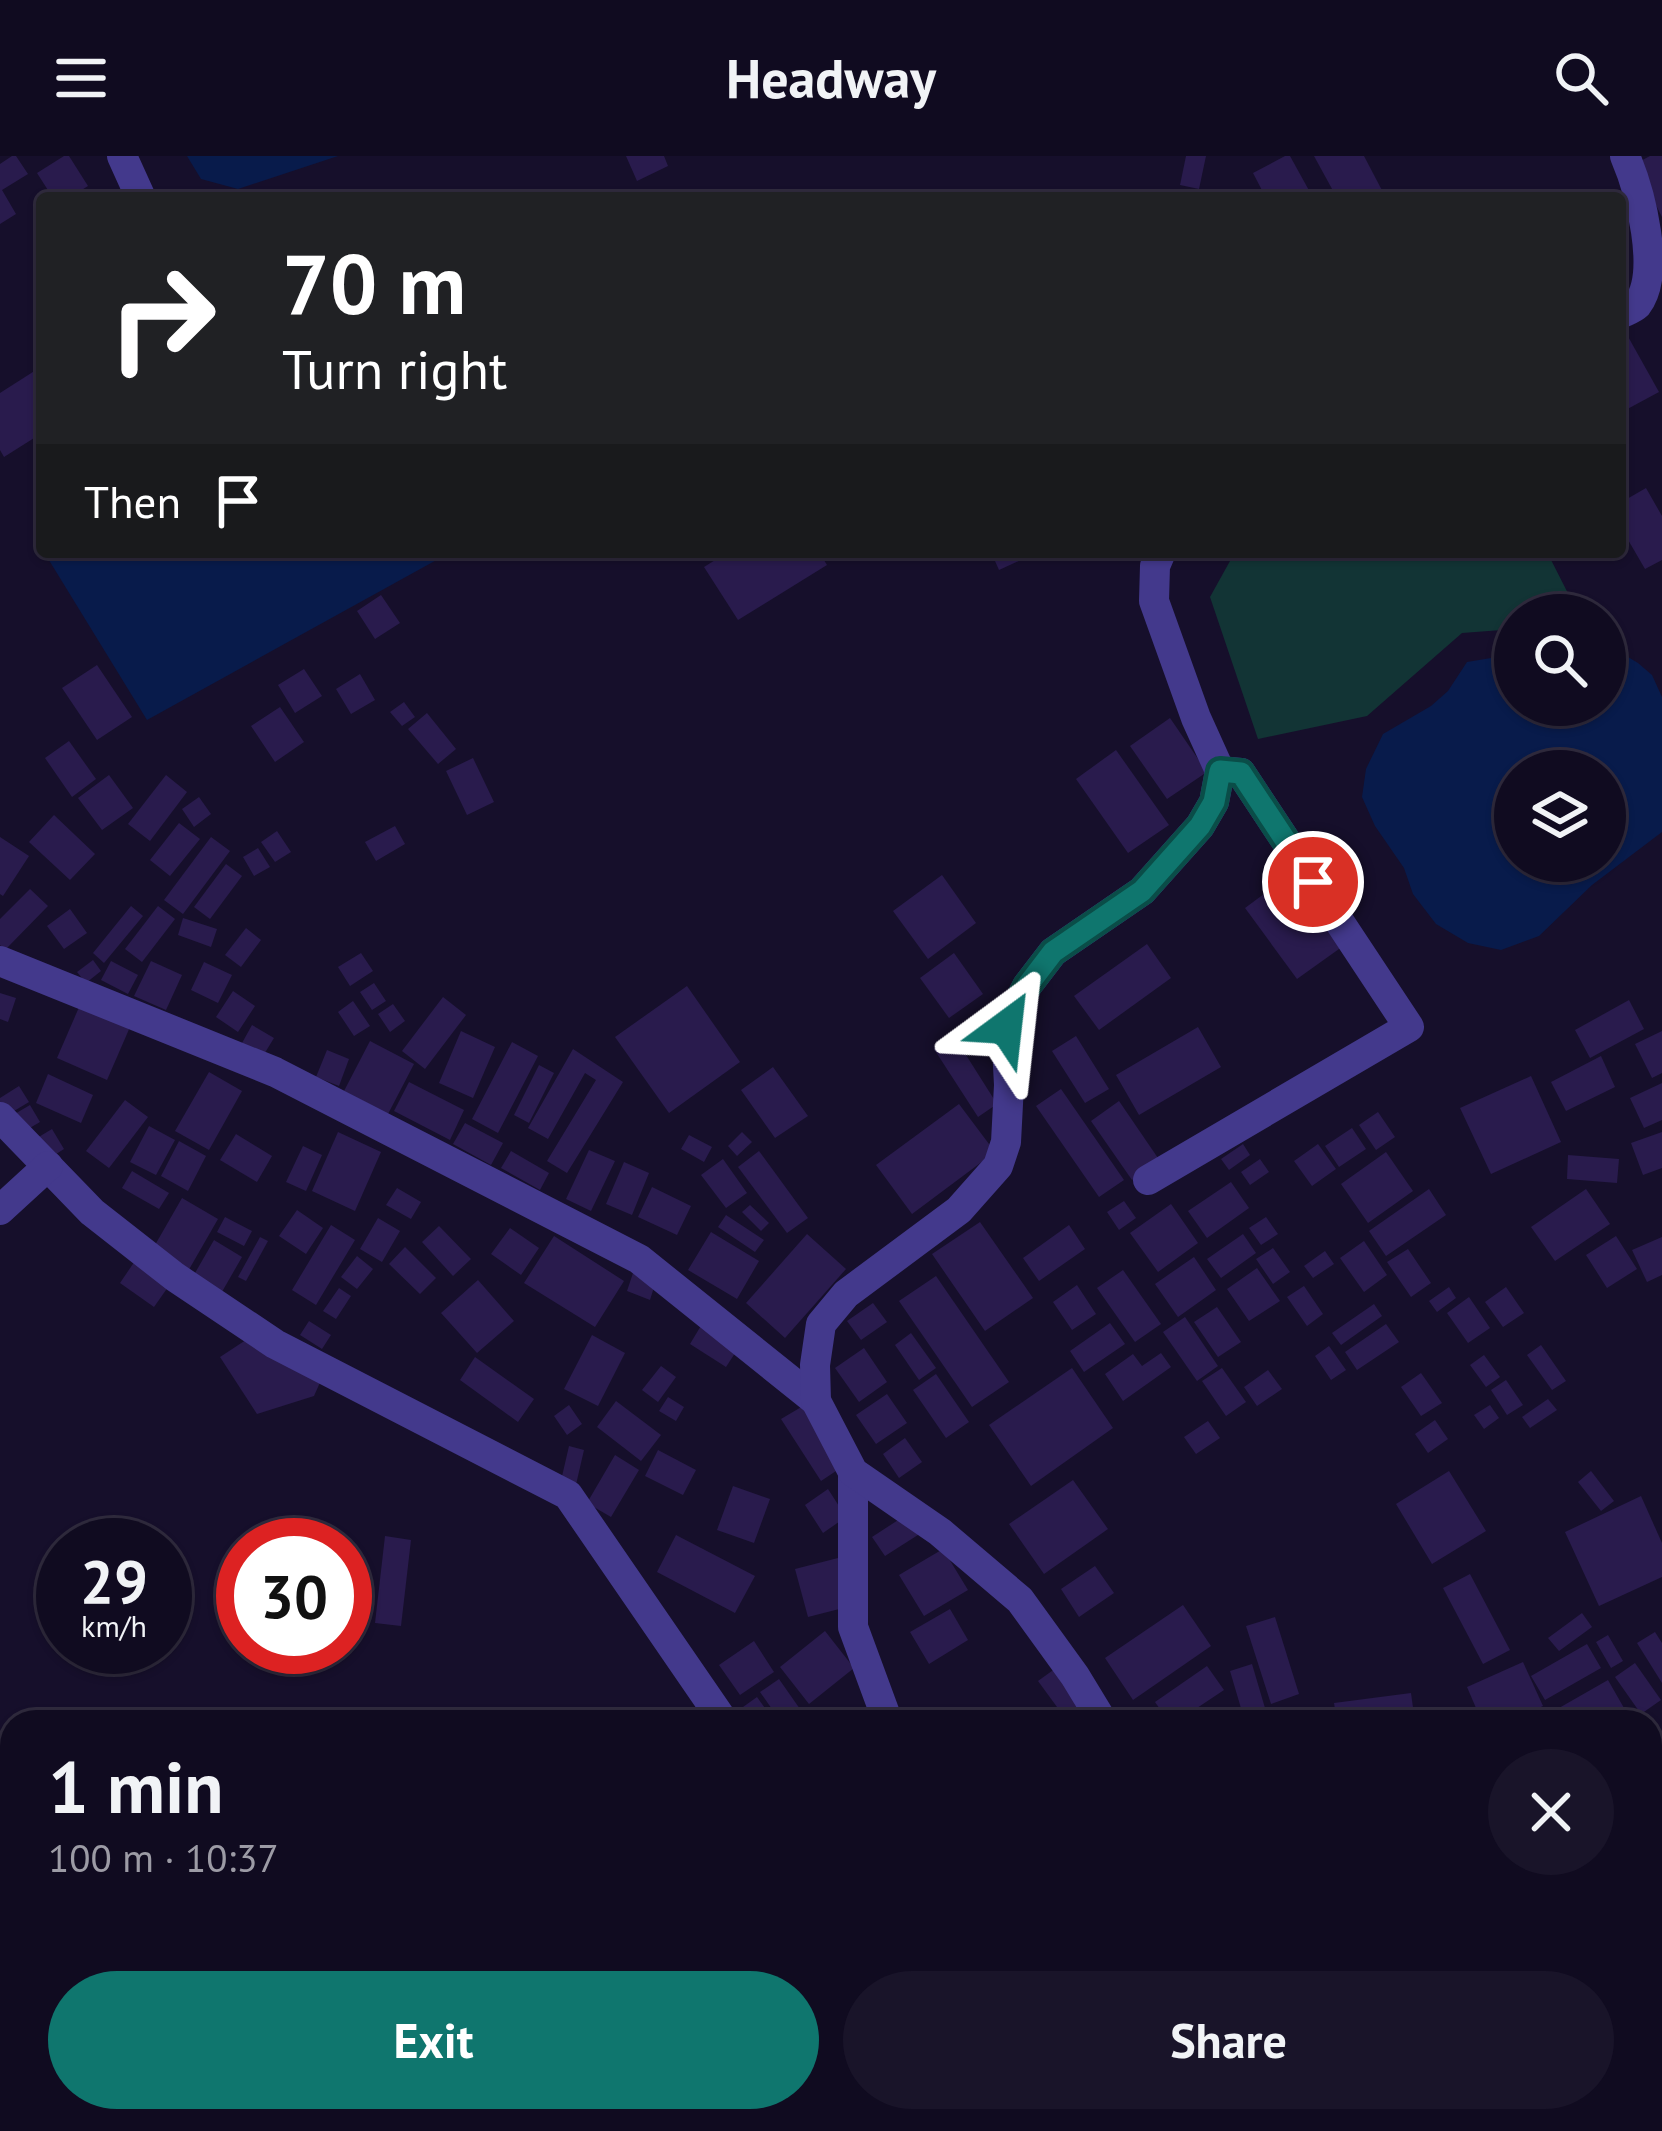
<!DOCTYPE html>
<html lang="en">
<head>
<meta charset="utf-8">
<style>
	body { margin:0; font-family:"PT Sans",sans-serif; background:#191429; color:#f1f3f6; height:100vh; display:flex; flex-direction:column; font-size:45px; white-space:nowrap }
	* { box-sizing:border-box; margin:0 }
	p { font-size:39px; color:#9c9ba5 }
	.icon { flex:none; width:66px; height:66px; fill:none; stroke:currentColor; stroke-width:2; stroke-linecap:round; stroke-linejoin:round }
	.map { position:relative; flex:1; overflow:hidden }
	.drawer { position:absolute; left:0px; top:1554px; width:1662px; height:423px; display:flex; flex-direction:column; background:#100b20; border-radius:36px 36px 0 0; box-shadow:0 3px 9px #0004,0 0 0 3px #302b3e }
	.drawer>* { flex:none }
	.hud { position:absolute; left:36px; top:36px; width:1590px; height:366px; border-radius:12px; box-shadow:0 3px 9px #0004,0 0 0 3px #302b3e; background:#202124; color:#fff; overflow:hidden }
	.buttons { position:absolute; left:1494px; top:438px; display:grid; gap:24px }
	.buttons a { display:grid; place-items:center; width:132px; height:132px; border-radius:50%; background:#100b20; box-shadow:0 3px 9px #0004,0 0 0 3px #302b3e; font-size:60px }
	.speed { position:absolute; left:36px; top:1362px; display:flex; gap:24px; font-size:60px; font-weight:700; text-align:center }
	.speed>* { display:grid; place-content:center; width:156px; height:156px; border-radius:50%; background:#100b20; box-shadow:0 3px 9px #0004,0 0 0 3px #302b3e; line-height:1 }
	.speed small { font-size:30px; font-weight:400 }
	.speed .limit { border:18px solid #d22; background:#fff; color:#111 }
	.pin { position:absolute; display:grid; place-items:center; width:102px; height:102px; color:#fff; margin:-51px; border:6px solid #fff; border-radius:50%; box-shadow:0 3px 12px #0007 }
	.me { position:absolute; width:132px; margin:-66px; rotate:30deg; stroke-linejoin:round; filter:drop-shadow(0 0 9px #0008) }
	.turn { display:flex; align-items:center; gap:42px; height:252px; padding:0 48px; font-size:54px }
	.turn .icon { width:156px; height:156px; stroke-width:2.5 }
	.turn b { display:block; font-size:84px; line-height:102px }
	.then { display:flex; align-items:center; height:114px; padding:0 48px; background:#0003; gap:24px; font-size:45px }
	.round { display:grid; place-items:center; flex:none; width:126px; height:126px; border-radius:63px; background:#191429 }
	.head { display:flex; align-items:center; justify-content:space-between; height:204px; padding:0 48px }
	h1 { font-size:72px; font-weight:800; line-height:90px }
	.action { display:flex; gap:24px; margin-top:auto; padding:24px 48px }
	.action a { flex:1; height:138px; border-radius:72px; background:#0f766e; color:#fff; font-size:48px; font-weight:800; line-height:138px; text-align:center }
	.action a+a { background:#191429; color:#f1f3f6 }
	header { display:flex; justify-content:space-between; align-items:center; height:156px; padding:0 48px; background:#100b20; font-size:54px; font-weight:800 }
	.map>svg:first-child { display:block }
	.green { fill:#123435 }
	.water { fill:#081b4b; fill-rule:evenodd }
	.building { fill:#291b4d }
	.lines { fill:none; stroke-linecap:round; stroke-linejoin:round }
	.street { stroke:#43398c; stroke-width:30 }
	.route-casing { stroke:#0a4d48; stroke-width:30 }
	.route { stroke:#0f766e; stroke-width:21 }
</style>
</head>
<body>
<header><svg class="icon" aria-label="menu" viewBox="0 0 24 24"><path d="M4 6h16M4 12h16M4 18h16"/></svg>Headway<svg class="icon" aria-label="search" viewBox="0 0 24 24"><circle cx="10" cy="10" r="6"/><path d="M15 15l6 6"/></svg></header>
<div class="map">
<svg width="1662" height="1975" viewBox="0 0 1662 1975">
	<rect width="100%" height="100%" fill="#160f2b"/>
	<path class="green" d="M1235,396H1547L1579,459H1515V473L1462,477L1367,560L1258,583L1210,441Z"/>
	<g class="water">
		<path d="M187,0H338L238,33L201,23Z"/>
		<path d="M44,396H451L147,564Z"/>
		<path d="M1608,489L1638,507L1652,519L1662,541V676L1592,729L1539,780L1501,794L1468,787L1436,768L1413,738L1404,712L1375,670L1362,641L1366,613L1383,578L1431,550L1448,535L1467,506L1515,498V549H1605V490ZM1515,615H1605V705H1515Z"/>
	</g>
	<g class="building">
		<path d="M12,0H16L28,18L2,34L16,58L0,68V8Z"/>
		<path d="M64,0H69L88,30L69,42H53L37,17Z"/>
		<path d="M626,0H664L668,10L637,25Z"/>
		<path d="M1186,0H1206L1199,33L1180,29Z"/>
		<path d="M1285,0H1290L1311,38L1303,42H1266L1253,17Z"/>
		<path d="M1314,0H1364L1386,42H1337Z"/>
		<path d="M1650,0H1662V61L1635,8Z"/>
		<path d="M1626,177L1659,236L1620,257V181Z"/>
		<path d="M36,214L42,225V277L4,301L0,294V237Z"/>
		<path d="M1646,332L1662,360V404L1645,413L1620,370V347Z"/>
		<path d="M728,396H819L827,409L738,464L704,411Z"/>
		<path d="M991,396H1038L999,414Z"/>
		<path d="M381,439L400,467L375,483L357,455Z"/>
		<path d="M97,509L132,561L97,584L62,532Z"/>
		<path d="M304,513L322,540L295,557L278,529Z"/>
		<path d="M360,518L375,544L351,558L336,533Z"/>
		<path d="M404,546L415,561L402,570L390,556Z"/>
		<path d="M280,551L304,586L275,606L251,570Z"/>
		<path d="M427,557L456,593L438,608L408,573Z"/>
		<path d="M1170,562L1207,616L1167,643L1130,590Z"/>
		<path d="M69,585L96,623L72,641L45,602Z"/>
		<path d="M1116,594L1169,669L1128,697L1076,623Z"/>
		<path d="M473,602L494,646L467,659L446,615Z"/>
		<path d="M109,619L133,652L102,674L78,642Z"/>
		<path d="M166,619L187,636L150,685L128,668Z"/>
		<path d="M199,641L211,658L194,671L182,653Z"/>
		<path d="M54,659L95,698L70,724L29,686Z"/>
		<path d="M179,667L200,683L170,720L150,704Z"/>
		<path d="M395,670L405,688L376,705L365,686Z"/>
		<path d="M277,675L291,696L275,706L261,686Z"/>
		<path d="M0,681L29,700L3,740L0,738Z"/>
		<path d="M211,681L230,695L183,758L164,744Z"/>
		<path d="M258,692L270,711L254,720L243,701Z"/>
		<path d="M1307,706L1360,778L1297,823L1245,752Z"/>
		<path d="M226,708L242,720L210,763L194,751Z"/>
		<path d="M942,719L976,767L928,803L893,755Z"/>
		<path d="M30,733L48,750L5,794L0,789V763Z"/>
		<path d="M131,750L143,760L104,807L93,797Z"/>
		<path d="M158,750L175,763L142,806L125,793Z"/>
		<path d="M70,753L87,777L64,793L47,770Z"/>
		<path d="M183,762L217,773L211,791L178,779Z"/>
		<path d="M246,772L261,784L241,811L225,799Z"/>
		<path d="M1147,788L1171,822L1099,874L1074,840Z"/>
		<path d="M361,797L373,815L350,830L338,811Z"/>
		<path d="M954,797L983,838L949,862L920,822Z"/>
		<path d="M93,804L101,815L86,827L77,816Z"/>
		<path d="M111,805L138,819L128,838L101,824Z"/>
		<path d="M151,805L182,819L166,854L134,840Z"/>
		<path d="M204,806L232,819L218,847L191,834Z"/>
		<path d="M374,827L386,845L372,854L360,836Z"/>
		<path d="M687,830L740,906L669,957L615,881Z"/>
		<path d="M233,835L255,850L238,876L216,861Z"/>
		<path d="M0,837L16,842L8,866L0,863Z"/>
		<path d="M443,841L466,859L425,913L402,895Z"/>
		<path d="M1629,844L1644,873L1590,902L1575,874Z"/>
		<path d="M353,845L370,870L354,880L338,856Z"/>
		<path d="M393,848L405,865L390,876L378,858Z"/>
		<path d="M80,849L130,871L107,924L57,902Z"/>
		<path d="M252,869L274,882L263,900L242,887Z"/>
		<path d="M1198,871L1221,911L1139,959L1116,919Z"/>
		<path d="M461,875L495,891L473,942L439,927Z"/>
		<path d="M1662,875V917L1652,922L1635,888Z"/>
		<path d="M954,880L997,948L978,961L934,893Z"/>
		<path d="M1076,880L1109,933L1085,947L1052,895Z"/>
		<path d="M370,885L414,908L388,958L344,935Z"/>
		<path d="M512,886L538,900L498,977L472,963Z"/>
		<path d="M573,893L623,926L567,1017L547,1005L596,924L585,917L548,983L528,972Z"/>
		<path d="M327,894L349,903L339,930L316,921Z"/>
		<path d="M1601,900L1615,931L1566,955L1551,926Z"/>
		<path d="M539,909L554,917L529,967L514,959Z"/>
		<path d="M773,911L808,960L775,982L741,934Z"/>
		<path d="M209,916L242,935L209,994L175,975Z"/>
		<path d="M48,918L93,939L81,967L36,947Z"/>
		<path d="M1531,920L1561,986L1491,1018L1460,952Z"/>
		<path d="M409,926L464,954L450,984L394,955Z"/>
		<path d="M1662,927V964L1644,972L1630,942Z"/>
		<path d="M19,930L29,946L4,961L0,955V942Z"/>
		<path d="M1061,933L1124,1024L1099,1041L1036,950Z"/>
		<path d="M125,944L148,961L109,1012L86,995Z"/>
		<path d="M1119,945L1160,1005L1132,1024L1091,965Z"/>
		<path d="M959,948L995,996L912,1058L876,1009Z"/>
		<path d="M30,949L40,966L23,976L13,959Z"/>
		<path d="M1378,956L1395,981L1376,994L1359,969Z"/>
		<path d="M465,967L503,987L491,1009L453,988Z"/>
		<path d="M149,970L175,984L156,1019L130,1006Z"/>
		<path d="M1352,972L1366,993L1339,1011L1325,990Z"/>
		<path d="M52,973L64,993L50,1002L37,982Z"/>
		<path d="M338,976L381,996L355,1055L312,1035Z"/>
		<path d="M742,976L752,986L737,1000L728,990Z"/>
		<path d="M1662,976V1012L1643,1019L1631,987Z"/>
		<path d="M236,978L272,1000L257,1026L220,1004Z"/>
		<path d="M689,979L712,991L704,1006L681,993Z"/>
		<path d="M179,985L206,1000L188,1035L161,1020Z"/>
		<path d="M1243,988L1250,999L1229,1014L1221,1003Z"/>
		<path d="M1318,988L1336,1013L1312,1030L1294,1005Z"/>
		<path d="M303,990L322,999L306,1035L286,1026Z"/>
		<path d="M589,994L615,1005L591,1055L566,1043Z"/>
		<path d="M511,995L549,1017L540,1034L501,1012Z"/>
		<path d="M759,995L808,1062L787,1077L738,1011Z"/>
		<path d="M1386,996L1413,1035L1368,1067L1341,1028Z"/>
		<path d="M1568,999L1619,1003L1617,1027L1567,1023Z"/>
		<path d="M723,1003L747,1037L726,1052L701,1019Z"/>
		<path d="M1260,1003L1269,1016L1250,1029L1241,1016Z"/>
		<path d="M624,1006L649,1017L632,1059L606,1048Z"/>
		<path d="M132,1015L169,1037L159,1053L122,1032Z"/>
		<path d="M1231,1026L1249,1052L1207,1082L1188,1055Z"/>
		<path d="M652,1031L691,1050L677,1079L638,1061Z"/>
		<path d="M397,1032L421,1046L411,1063L386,1049Z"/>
		<path d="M1429,1033L1446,1059L1386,1100L1369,1075Z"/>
		<path d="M1586,1033L1610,1068L1555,1105L1531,1071Z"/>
		<path d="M182,1042L218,1063L187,1117L151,1096Z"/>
		<path d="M1124,1045L1136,1062L1119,1074L1107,1056Z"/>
		<path d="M1171,1048L1198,1087L1158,1116L1130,1077Z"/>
		<path d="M750,1049L769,1067L761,1075L742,1056Z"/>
		<path d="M297,1054L323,1072L306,1098L279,1080Z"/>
		<path d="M726,1059L764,1084L755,1096L718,1071Z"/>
		<path d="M225,1061L252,1075L244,1090L217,1076Z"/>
		<path d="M1266,1061L1278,1078L1261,1089L1249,1072Z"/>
		<path d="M378,1062L400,1075L382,1106L360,1093Z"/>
		<path d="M980,1066L1033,1142L985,1175L932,1098Z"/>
		<path d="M331,1069L355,1084L316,1149L292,1134Z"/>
		<path d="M1069,1069L1085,1093L1039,1125L1023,1102Z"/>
		<path d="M439,1070L471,1103L453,1120L422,1086Z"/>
		<path d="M510,1072L539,1092L521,1119L491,1098Z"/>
		<path d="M711,1076L759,1105L737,1143L688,1114Z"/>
		<path d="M807,1078L846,1113L785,1182L746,1147Z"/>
		<path d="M1243,1078L1256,1097L1221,1122L1207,1103Z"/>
		<path d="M554,1080L624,1125L595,1171L524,1127Z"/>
		<path d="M1616,1080L1637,1113L1607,1132L1586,1099Z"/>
		<path d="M260,1081L268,1085L246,1125L238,1121Z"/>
		<path d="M1662,1081V1119L1647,1126L1632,1094Z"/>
		<path d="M214,1084L242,1101L219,1141L191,1124Z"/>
		<path d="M1364,1085L1387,1119L1364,1136L1340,1102Z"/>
		<path d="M405,1091L436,1122L420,1138L389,1108Z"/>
		<path d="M1273,1092L1290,1116L1273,1128L1256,1103Z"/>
		<path d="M1408,1093L1431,1127L1411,1141L1387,1106Z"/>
		<path d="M1325,1095L1334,1108L1313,1122L1304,1110Z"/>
		<path d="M139,1099L173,1124L154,1151L120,1127Z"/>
		<path d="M357,1100L373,1113L357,1133L341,1121Z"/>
		<path d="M1194,1101L1216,1134L1178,1161L1155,1128Z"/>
		<path d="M1257,1112L1280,1145L1249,1165L1227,1133Z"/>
		<path d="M1123,1114L1161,1168L1135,1186L1097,1132Z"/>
		<path d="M633,1117L656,1125L650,1144L627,1135Z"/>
		<path d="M936,1120L1009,1226L972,1251L899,1145Z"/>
		<path d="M478,1124L514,1165L477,1197L441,1157Z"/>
		<path d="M1077,1129L1096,1158L1072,1174L1053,1146Z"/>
		<path d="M1304,1130L1323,1158L1307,1170L1287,1141Z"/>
		<path d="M1449,1131L1456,1142L1437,1156L1429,1145Z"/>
		<path d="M1506,1131L1524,1157L1503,1171L1485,1146Z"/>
		<path d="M339,1132L351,1140L336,1163L323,1155Z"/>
		<path d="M1469,1141L1490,1172L1468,1187L1447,1157Z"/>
		<path d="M873,1147L887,1166L861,1184L847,1165Z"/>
		<path d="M1374,1148L1382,1160L1341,1189L1332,1177Z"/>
		<path d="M1217,1151L1241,1186L1218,1201L1194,1166Z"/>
		<path d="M1185,1161L1218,1210L1197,1225L1163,1176Z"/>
		<path d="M309,1165L331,1179L322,1193L300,1179Z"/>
		<path d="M1110,1167L1125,1188L1084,1216L1070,1195Z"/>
		<path d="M702,1168L739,1191L726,1211L690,1188Z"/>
		<path d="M1386,1168L1399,1186L1357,1214L1345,1196Z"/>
		<path d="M911,1177L936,1212L919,1224L895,1189Z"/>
		<path d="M255,1178L322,1222L314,1240L257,1258L220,1201Z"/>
		<path d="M592,1179L625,1197L598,1250L564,1233Z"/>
		<path d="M1541,1189L1566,1225L1552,1234L1527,1199Z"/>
		<path d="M1329,1190L1346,1214L1331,1224L1315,1200Z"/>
		<path d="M864,1192L887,1226L859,1246L835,1212Z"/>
		<path d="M1161,1197L1171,1211L1123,1245L1105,1218L1133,1198L1142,1210Z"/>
		<path d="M1484,1199L1500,1221L1486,1231L1470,1209Z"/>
		<path d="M475,1201L534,1243L518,1266L460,1224Z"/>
		<path d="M661,1210L676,1221L658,1246L642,1234Z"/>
		<path d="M1072,1212L1113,1272L1031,1330L989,1269Z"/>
		<path d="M1222,1212L1246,1246L1226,1260L1202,1225Z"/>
		<path d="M1268,1214L1282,1233L1257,1250L1244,1231Z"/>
		<path d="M1421,1217L1442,1247L1421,1260L1401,1231Z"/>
		<path d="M936,1218L969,1266L946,1282L913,1234Z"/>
		<path d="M1506,1224L1523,1249L1507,1259L1491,1234Z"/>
		<path d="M887,1238L907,1267L876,1288L856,1259Z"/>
		<path d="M668,1241L684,1251L676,1265L659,1255Z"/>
		<path d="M1548,1243L1557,1254L1530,1272L1522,1261Z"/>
		<path d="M616,1245L661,1279L641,1305L597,1271Z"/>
		<path d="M569,1249L582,1268L567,1279L554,1260Z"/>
		<path d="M1490,1249L1499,1262L1484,1273L1474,1259Z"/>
		<path d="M803,1250L842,1311L821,1325L781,1263Z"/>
		<path d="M1435,1264L1448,1283L1428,1297L1415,1278Z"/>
		<path d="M1208,1265L1220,1282L1196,1298L1184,1281Z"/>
		<path d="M905,1282L922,1306L899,1322L883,1298Z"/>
		<path d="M569,1290L584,1294L575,1333L560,1329Z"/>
		<path d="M658,1294L696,1314L683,1339L645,1320Z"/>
		<path d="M615,1299L639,1314L611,1361L587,1347Z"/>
		<path d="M1449,1315L1486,1375L1432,1408L1396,1348Z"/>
		<path d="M1591,1315L1614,1345L1601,1355L1578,1326Z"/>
		<path d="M1073,1324L1108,1373L1044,1418L1009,1368Z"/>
		<path d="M733,1330L770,1343L754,1387L717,1374Z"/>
		<path d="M828,1333L846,1361L823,1377L805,1349Z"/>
		<path d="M1641,1340L1662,1387V1421L1599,1450L1565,1376Z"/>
		<path d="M909,1357L921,1377L885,1400L872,1381Z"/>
		<path d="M676,1379L755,1420L735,1457L657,1416Z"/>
		<path d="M385,1380L411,1384L401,1470L375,1467Z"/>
		<path d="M943,1393L968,1434L924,1460L899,1419Z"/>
		<path d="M838,1402L851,1450L808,1461L795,1413Z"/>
		<path d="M1095,1410L1114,1437L1079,1461L1061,1433Z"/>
		<path d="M1470,1418L1510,1494L1483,1508L1443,1432Z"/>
		<path d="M1183,1449L1211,1490L1133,1544L1105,1502Z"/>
		<path d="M950,1453L968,1484L929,1508L910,1476Z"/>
		<path d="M1582,1457L1592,1471L1559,1495L1548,1482Z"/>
		<path d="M1275,1461L1299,1538L1271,1548L1246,1470Z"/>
		<path d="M825,1475L854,1512L809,1548L780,1511Z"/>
		<path d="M1655,1476L1662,1487V1527L1637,1487Z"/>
		<path d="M1608,1479L1623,1505L1611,1512L1596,1486Z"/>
		<path d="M754,1485L774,1516L740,1539L719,1509Z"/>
		<path d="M1587,1488L1601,1512L1545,1544L1531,1520Z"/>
		<path d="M1523,1506L1543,1550L1509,1566H1482L1467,1531Z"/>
		<path d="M1635,1507L1661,1544L1641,1558L1615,1521Z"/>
		<path d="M1252,1508L1265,1552L1243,1559L1230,1515Z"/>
		<path d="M1207,1510L1224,1534L1176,1566H1169L1155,1546Z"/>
		<path d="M1056,1512L1087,1566H1068L1038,1525Z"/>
		<path d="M779,1523L800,1553L781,1566L760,1536Z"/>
		<path d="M1608,1524L1632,1566H1567L1559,1552Z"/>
		<path d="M1411,1537L1415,1566H1337L1334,1547Z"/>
		<path d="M757,1541L775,1566H754L743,1551Z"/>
		<path d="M1320,1557L1322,1566H1281V1564Z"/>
		<path d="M1654,1616L1662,1628V1654L1655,1658L1650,1651V1619Z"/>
		<path d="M1662,1916V1949L1650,1957V1925Z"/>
		<path d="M288,1965H329L331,1975H290Z"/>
		<path d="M334,1965H361L364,1975H337Z"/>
		<path d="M372,1965H407L410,1975H374Z"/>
		<path d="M530,1965H595L601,1975H514Z"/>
		<rect x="694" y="1965" width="43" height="10"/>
		<rect x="833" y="1965" width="58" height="9"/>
		<path d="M970,1965H1002L1001,1975H969Z"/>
		<path d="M1361,1965H1428L1435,1975H1347Z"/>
		<path d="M1509,1965H1546L1551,1973L1547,1975H1516Z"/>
	</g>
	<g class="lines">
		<g class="street">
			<path d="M122,0L141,42"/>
			<path d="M1620,158C1626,155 1633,153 1637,149C1662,117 1640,35 1625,0"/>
			<path d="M0,805L275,916L639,1103L816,1245"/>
			<path d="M0,961L92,1056L175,1121L275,1188L568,1339L724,1566"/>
			<path d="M1148,1024L1409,871L1241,617L1220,615"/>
			<path d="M0,1054L48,1010"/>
			<path d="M853,1316V1471L888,1566"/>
			<path d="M1103,1566L1075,1520L1020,1444L940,1376L853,1316L816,1245L815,1209L821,1168L846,1138L959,1054L998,1010L1006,986L1009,929L1006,871L1027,830L1053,796L1142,735L1200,670L1214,646L1220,615L1196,562L1154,445L1155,410L1161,396"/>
			<path d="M1650,1808L1662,1828"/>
			<path d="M0,1884H12"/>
			<path d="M202,1965L218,1975"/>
			<path d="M1216,1965L1217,1975"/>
			<path d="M451,1975L481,1965"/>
			<path d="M914,1975V1965"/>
		</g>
	</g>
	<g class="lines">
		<defs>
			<path id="route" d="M1006,871L1027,830L1053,796L1142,735L1200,670L1214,646L1220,615L1241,617L1313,726"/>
		</defs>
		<use href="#route" class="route-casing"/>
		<use href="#route" class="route"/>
	</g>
</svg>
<div class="buttons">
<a><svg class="icon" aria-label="search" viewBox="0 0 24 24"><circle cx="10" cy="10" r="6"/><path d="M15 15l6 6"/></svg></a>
<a><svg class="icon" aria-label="layers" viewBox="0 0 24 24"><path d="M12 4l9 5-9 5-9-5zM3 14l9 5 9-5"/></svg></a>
</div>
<div class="speed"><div>29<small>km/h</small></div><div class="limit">30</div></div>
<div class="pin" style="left:1313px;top:726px;background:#d93025"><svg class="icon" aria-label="arrive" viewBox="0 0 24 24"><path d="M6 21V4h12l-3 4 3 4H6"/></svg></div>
<svg class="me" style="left:1006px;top:871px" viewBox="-20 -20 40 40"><path d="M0-17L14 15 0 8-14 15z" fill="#0f766e" stroke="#fff" stroke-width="4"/></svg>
<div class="hud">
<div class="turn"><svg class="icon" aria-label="right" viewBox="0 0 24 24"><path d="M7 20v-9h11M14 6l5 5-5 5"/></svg><div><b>70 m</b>Turn right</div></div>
<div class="then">Then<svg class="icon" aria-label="arrive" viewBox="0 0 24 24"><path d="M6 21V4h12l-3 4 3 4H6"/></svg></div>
</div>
<section class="drawer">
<div class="head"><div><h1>1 min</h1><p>100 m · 10:37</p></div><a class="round"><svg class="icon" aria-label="close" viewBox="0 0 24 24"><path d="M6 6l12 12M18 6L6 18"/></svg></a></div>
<div class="action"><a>Exit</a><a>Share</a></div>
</section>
</div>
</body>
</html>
